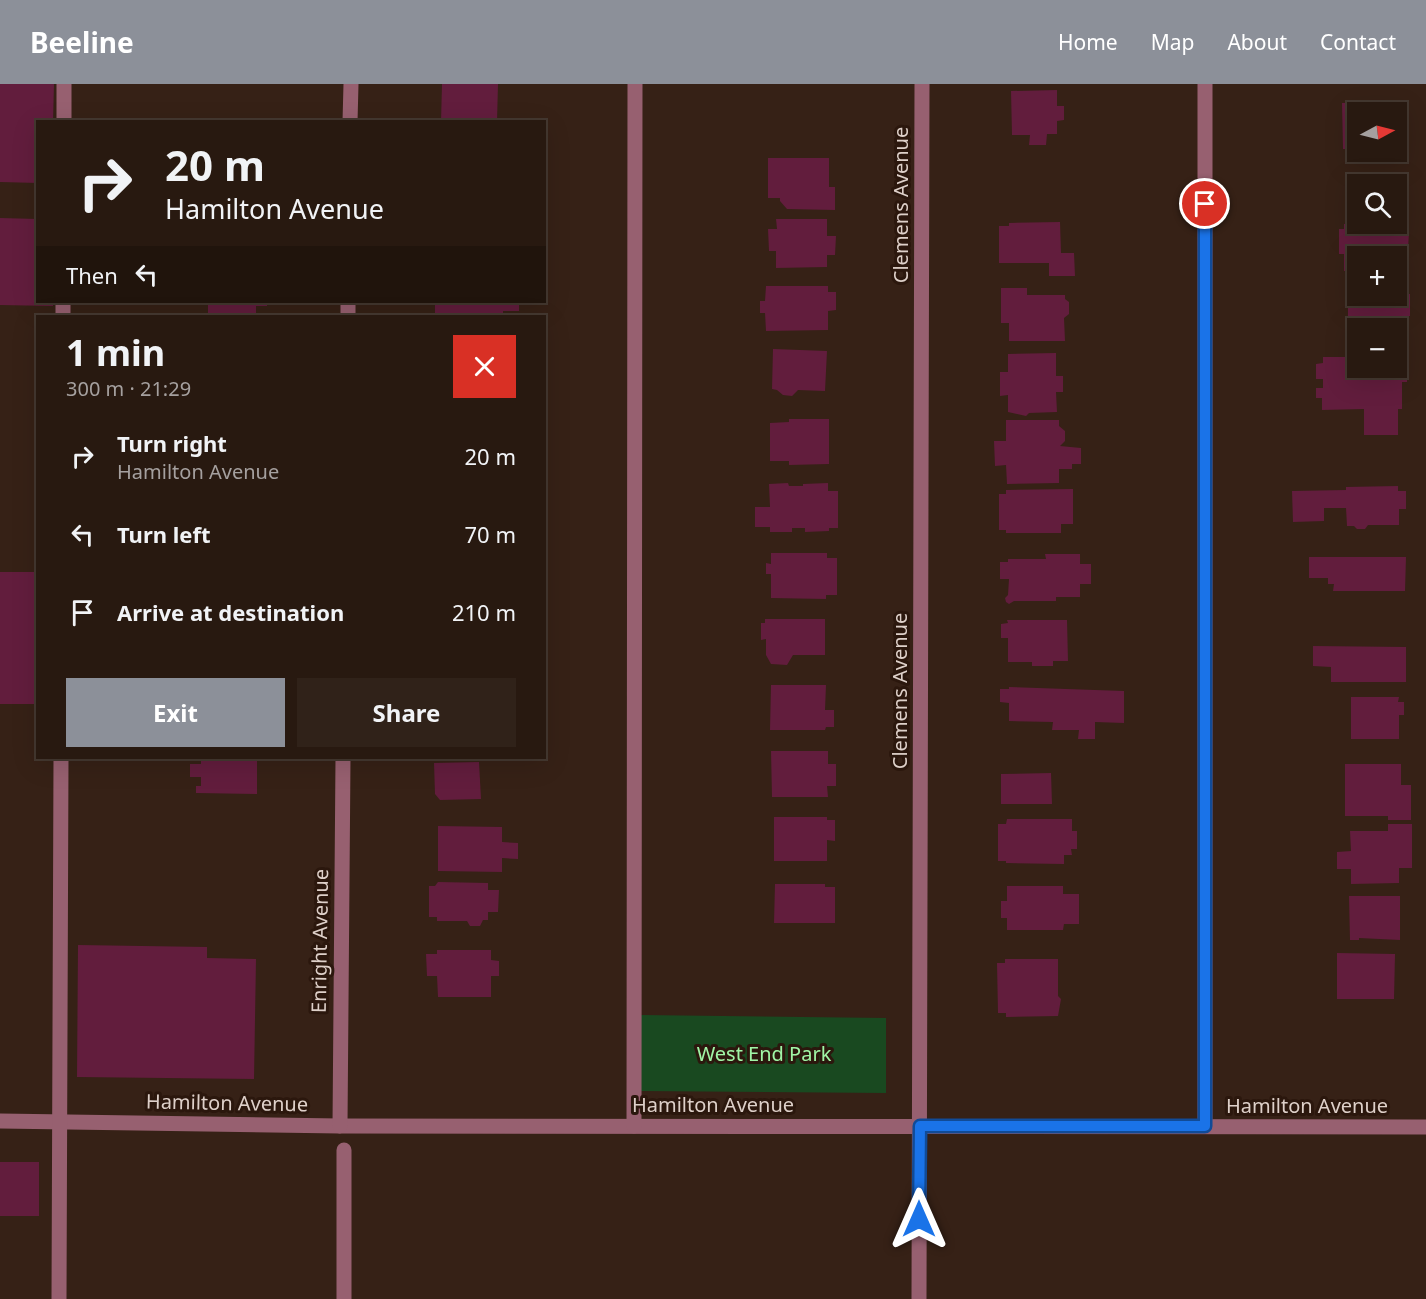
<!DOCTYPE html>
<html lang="en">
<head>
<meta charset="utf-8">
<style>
	body { margin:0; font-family:"Noto Sans",sans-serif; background:#302219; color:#f1f3f6; height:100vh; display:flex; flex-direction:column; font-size:22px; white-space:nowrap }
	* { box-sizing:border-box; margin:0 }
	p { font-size:20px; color:#a5a09f }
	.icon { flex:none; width:33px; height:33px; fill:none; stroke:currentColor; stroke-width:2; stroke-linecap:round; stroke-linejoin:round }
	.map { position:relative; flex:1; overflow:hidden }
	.side { position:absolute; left:36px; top:231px; width:510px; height:444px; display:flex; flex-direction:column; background:#281910; border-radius:0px; box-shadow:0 6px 24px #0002,0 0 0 2px #443830 }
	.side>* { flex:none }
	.top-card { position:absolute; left:36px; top:36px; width:510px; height:183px; border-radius:0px; box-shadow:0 6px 24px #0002,0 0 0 2px #443830; background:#281910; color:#f1f3f6; overflow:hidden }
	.needle { width:39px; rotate:83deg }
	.buttons { position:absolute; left:1347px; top:18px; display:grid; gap:12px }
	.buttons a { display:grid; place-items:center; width:60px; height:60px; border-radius:0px; background:#281910; box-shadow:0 6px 24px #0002,0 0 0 2px #443830; font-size:30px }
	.pin { position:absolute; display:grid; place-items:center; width:51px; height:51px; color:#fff; margin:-26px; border:3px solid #fff; border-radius:50%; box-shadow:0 2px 6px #0007 }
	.me { position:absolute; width:66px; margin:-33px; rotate:0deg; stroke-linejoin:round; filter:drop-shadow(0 0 4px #0008) }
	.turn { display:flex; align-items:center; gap:21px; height:126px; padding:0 30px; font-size:27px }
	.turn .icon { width:78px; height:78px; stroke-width:2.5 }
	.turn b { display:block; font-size:42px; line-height:51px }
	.then { display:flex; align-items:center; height:57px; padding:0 30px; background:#0003; gap:12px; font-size:22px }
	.round { display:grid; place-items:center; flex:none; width:63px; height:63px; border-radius:0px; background:#302219 }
	.summary { display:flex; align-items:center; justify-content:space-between; height:102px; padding:0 30px }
	h1 { font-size:36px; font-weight:700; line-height:45px }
	.cta { display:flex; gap:12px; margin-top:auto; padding:12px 30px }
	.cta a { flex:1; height:69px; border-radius:0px; background:#8c9099; color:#fff; font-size:24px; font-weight:700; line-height:69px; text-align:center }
	.cta a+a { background:#302219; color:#f1f3f6 }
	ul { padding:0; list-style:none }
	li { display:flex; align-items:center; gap:18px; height:78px; padding:0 30px }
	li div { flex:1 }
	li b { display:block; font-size:22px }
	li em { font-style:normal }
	header { display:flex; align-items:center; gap:36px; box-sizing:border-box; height:84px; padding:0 30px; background:#8c9099; color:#fff }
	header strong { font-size:28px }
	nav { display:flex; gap:33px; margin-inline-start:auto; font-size:21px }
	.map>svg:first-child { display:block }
	.green { fill:#194920 }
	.building { fill:#621d3d }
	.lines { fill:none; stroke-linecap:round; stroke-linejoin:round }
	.minor { stroke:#976070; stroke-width:15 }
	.route-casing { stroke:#114b97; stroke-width:15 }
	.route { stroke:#1a73e8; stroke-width:10 }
	.labels { text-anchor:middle; stroke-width:6; stroke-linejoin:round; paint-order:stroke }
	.street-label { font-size:20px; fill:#ded0c9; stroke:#2b170d }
	.park-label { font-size:20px; fill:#a0f5a6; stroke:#2b170d }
</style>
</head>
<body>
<header>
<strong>Beeline</strong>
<nav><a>Home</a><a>Map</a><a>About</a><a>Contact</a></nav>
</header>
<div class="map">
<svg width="1426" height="1215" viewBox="0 0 1426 1215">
	<rect width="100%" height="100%" fill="#362116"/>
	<path class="green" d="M641,931L886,934V1009L641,1007Z"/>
	<g class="building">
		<path d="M0,0H54L53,38H38V99L0,98Z"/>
		<path d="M442,0H498L497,38H441Z"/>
		<path d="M1057,6V22H1064V36L1057,37V50H1047L1046,61H1029L1030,51H1012L1011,7Z"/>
		<path d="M1342,19H1401V35H1408V52H1400V65H1396V28H1358V65H1343Z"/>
		<path d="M768,74H829V103H835V126L787,125L780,117V114H768Z"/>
		<path d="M0,134L38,135V218H53V222L0,221Z"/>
		<path d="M776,135H827V152H836L835,171H827V183L776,184V167H769L768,145H777Z"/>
		<path d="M1060,138L1061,169H1074L1075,192H1049V179H999V142H1009V139Z"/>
		<path d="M1344,140H1401V148H1409L1408,166H1401V188H1396V172H1358V187H1344V170H1339V145H1344Z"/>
		<path d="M766,202H828V208H836V226L828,227V246L766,247L765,229H760V217H765Z"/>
		<path d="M1396,203H1402V210H1410V232H1402V255H1396V244H1358V252H1348V204H1358V212H1396Z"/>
		<path d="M1001,204H1027V211H1065V215L1069,218V230L1064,234L1065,257H1009V239H1001Z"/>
		<path d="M208,218H267V222H256V232H208Z"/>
		<path d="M435,218H519V227H503V232H439V230H435Z"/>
		<path d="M773,265L827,267L825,307L798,306L792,312L783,311L777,306L772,305Z"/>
		<path d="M1056,269V292H1063V308H1056L1057,328L1029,329L1026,332L1008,328V311L1000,312V288H1008V270Z"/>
		<path d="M1396,272H1402V278H1407V298H1402V325H1398V351H1364V325L1322,326V314H1316V304H1323V295H1316V280L1323,279V273H1358V284H1396Z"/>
		<path d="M789,335H829V380L789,381V377H770V339L789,338Z"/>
		<path d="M1006,336H1059V342L1065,347V357L1060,362L1081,364V380H1072V385H1059V399L1007,400L1006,381L995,382L994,357H1006Z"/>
		<path d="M788,399L789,402H803V400L828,399V407H838V444H829V447L805,448V444H792V448H770V443H755V423H770L769,400Z"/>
		<path d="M1398,402V407H1406V425H1399V441H1368L1365,445H1357L1354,442H1347L1346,424H1324V437L1293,438L1292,407L1346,406V403Z"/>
		<path d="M1073,405V440H1061V449H1006V446H999V410H1006V406Z"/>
		<path d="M771,469H827V474H837V511H826V515L771,514V490H766V479L771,480Z"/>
		<path d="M1045,470H1080V480H1091V500H1080V513H1056V517H1014L1009,520L1006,518L1005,514L1008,511L1009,495H1000V478H1008V475H1046Z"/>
		<path d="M1309,473H1406L1405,507H1333L1334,500H1328V494H1309Z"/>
		<rect x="0" y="488" width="38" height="132"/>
		<path d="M765,535H825V571H793L787,581L771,580L766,571V555L761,556V539H765Z"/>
		<path d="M1007,536H1067L1068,577H1053V582H1032V578H1008V554H1001V540L1008,539Z"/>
		<path d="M1313,562L1406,563V598H1331V583L1313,582Z"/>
		<path d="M771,601H826L825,626H834V643H826L825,646H770Z"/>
		<path d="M1009,603L1124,607V639L1095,638V655H1078L1079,646H1052L1053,638L1009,637V619L1000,618V605H1009Z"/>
		<path d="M1351,613H1399L1398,618H1404V631H1399V655H1351Z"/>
		<path d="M771,667H828V680H836V702H827L828,713H772Z"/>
		<path d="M201,674H257V710L196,709V702H201V693H190V680H201Z"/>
		<path d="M479,678L481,715L440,716L435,710L434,679Z"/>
		<path d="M1345,680H1401V701H1411V736H1388V732H1345Z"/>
		<path d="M1051,689L1052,720H1001V690Z"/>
		<path d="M774,733H827V736H835V757L827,756V777H774Z"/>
		<path d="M1007,735H1072V747H1077V765H1071L1072,771H1064V780L1006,779V777H998V740H1006Z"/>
		<path d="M1388,740H1412V784H1399V799L1351,800V785H1337V768L1351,767L1350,747H1388Z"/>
		<path d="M438,742L502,743V758L518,759V775L502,774V788L438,787Z"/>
		<path d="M438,798L488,799V806H499L498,828H488V836H483L480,842H470L467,837H437V833H429V802H435Z"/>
		<path d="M775,800H825V803H835V839H774Z"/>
		<path d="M1007,802H1063V810H1079V840H1064L1063,846H1007V834H1001V817H1007Z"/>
		<path d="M1349,812H1400V856L1359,854V856H1350Z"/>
		<path d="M78,861L207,863V874L256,875L254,995L77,993Z"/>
		<path d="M437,866H491V876L499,877V892H491V913H438L437,892H427L426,870H437Z"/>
		<path d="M1337,869L1395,870L1394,915H1337Z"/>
		<path d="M1005,875H1058V912L1061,915L1058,932L1006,933V929H998L997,879H1005Z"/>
		<rect x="0" y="1078" width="39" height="54"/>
	</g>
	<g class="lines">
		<g class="minor">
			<path d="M64,38V0"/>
			<path d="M350,38L351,0"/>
			<path d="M63,232V218"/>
			<path d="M348,232V218"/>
			<path d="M0,1037L340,1042L1426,1043"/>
			<path d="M340,1042L343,674"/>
			<path d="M634,1042L635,0"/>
			<path d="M1205,1042V0"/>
			<path d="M59,1215L61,674"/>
			<path d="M344,1215V1066"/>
			<path d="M919,1215L922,0"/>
		</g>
	</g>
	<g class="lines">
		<defs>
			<path id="route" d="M919,1135L920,1042H1205V120"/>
		</defs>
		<use href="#route" class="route-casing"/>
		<use href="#route" class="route"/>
	</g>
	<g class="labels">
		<g class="street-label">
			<text transform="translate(901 121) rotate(-90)" y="7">Clemens Avenue</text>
			<text transform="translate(900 607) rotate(-90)" y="7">Clemens Avenue</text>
			<text transform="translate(320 857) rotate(-89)" y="7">Enright Avenue</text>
			<text transform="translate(227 1019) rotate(1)" y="7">Hamilton Avenue</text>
			<text x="713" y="1028">Hamilton Avenue</text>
			<text x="1307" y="1029">Hamilton Avenue</text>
		</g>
		<g class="park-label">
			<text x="764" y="977">West End Park</text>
		</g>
	</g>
</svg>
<div class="buttons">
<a><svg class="needle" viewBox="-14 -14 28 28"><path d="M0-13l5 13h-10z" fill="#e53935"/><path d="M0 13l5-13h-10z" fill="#a5a09f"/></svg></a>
<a><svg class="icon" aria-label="search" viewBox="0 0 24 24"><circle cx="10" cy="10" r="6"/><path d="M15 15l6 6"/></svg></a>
<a>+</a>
<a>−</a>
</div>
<div class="pin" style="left:1205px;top:120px;background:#d93025"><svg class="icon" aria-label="arrive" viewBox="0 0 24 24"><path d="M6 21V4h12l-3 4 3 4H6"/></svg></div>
<svg class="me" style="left:919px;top:1135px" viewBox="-20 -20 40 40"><path d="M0-17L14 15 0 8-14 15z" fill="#1a73e8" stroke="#fff" stroke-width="4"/></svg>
<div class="top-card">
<div class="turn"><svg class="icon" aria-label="right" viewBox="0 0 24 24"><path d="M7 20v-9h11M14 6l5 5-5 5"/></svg><div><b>20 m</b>Hamilton Avenue</div></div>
<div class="then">Then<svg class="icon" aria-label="left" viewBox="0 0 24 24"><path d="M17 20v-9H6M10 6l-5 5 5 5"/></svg></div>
</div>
<section class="side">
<div class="summary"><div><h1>1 min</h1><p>300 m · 21:29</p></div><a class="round" style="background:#d93025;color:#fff"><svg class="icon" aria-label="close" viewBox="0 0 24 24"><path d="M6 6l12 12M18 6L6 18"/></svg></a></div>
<ul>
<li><svg class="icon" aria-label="right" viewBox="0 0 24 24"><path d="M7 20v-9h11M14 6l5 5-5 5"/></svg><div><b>Turn right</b><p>Hamilton Avenue</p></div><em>20 m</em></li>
<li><svg class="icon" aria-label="left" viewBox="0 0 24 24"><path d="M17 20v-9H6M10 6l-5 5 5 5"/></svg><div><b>Turn left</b></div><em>70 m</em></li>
<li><svg class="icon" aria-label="arrive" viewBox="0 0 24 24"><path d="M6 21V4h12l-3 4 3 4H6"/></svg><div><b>Arrive at destination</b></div><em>210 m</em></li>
</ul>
<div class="cta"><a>Exit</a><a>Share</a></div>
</section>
</div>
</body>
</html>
